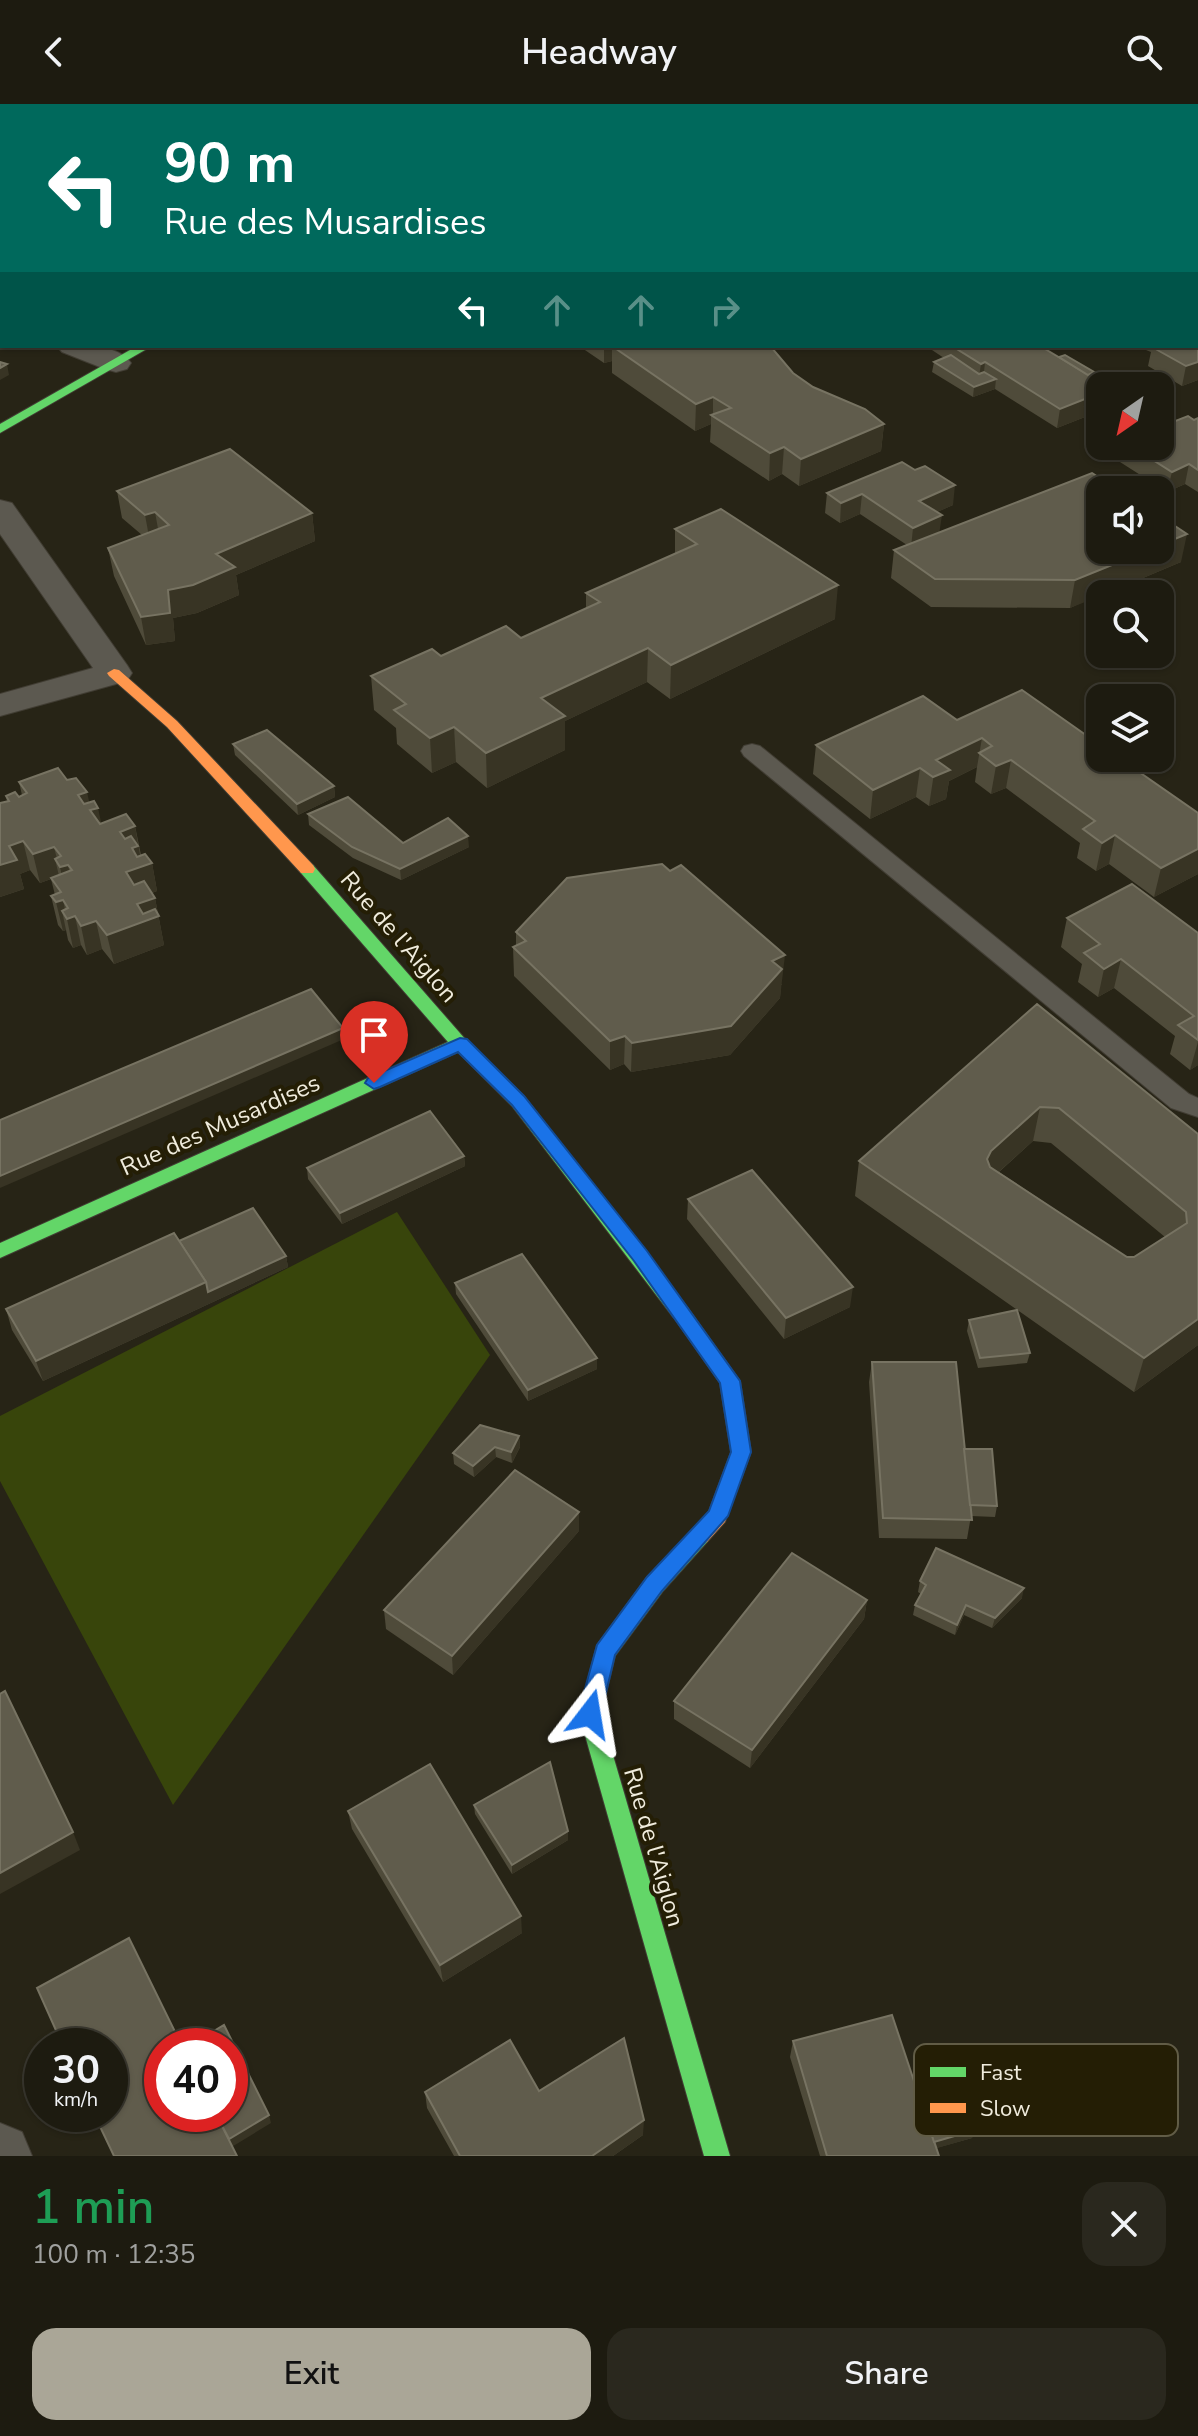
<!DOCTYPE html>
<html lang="en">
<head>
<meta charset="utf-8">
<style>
	body { margin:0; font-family:"Nunito Sans",sans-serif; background:#2a281e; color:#f1f3f6; height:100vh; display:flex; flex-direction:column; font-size:30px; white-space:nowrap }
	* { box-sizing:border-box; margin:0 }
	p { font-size:26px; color:#a0a19f }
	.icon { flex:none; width:44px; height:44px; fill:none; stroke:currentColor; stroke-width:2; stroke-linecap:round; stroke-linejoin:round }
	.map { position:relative; height:2052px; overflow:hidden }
	.sheet { display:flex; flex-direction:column; background:#1d1b10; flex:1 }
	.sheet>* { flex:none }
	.guide { position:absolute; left:0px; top:0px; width:1198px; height:244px; box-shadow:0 2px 6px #0004,0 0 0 2px #3b3930; background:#00695c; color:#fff; overflow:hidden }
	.needle { width:52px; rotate:214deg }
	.controls { position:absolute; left:1086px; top:268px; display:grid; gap:16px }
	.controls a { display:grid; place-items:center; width:88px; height:88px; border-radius:16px; background:#1d1b10; box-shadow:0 2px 6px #0004,0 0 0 2px #3b3930; font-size:40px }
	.speed { position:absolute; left:24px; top:1924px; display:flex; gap:16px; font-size:40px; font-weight:700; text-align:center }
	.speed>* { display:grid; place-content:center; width:104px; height:104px; border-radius:50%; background:#1d1b10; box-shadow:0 2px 6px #0004,0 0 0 2px #3b3930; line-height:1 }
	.speed small { font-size:20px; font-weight:400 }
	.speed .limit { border:12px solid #d22; background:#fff; color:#111 }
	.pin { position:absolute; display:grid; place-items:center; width:68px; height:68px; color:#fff; margin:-82px -34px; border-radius:50% 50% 50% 0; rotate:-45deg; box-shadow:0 0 8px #0007 }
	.pin .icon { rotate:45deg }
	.me { position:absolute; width:88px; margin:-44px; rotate:14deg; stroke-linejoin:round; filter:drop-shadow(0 0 6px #0008) }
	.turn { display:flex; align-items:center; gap:28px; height:168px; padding:0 32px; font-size:36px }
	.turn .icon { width:104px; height:104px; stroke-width:2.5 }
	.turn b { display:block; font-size:56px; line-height:68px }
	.lanes { display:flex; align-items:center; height:76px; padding:0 32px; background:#0003; justify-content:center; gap:40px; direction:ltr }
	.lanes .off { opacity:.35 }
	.round { display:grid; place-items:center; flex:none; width:84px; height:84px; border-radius:24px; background:#2a281e }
	.summary { display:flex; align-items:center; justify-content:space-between; height:136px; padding:0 32px }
	h1 { font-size:48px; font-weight:600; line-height:60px; color:#1e9e55 }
	.button { display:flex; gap:16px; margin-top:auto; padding:16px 32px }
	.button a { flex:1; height:92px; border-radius:24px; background:#aaa697; color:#111; font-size:32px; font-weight:600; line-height:92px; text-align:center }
	.button a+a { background:#2a281e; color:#f1f3f6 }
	header { display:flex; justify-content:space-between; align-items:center; height:104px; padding:0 32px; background:#1d1b10; font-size:36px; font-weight:600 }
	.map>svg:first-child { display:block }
	.green { fill:#38450b }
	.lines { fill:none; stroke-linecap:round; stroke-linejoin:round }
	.lane-casing { stroke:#413d33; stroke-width:2 }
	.street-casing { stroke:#413d33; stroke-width:2 }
	.fast-casing { stroke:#413d33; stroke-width:2 }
	.slow-casing { stroke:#413d33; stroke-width:2 }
	.lane { fill:#5c5950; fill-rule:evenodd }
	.street { fill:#5c5950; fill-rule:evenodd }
	.fast { fill:#63d668; fill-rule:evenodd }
	.slow { fill:#ff974d; fill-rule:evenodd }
	.wall { fill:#4f4b3a; fill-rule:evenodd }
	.shaded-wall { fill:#383424 }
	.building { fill:#605c4c; stroke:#777362; stroke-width:2; fill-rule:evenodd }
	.route { fill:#1a73e8; stroke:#114b97; stroke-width:2 }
	.labels { text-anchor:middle; stroke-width:8; stroke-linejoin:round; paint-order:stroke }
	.street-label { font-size:24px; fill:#f0ecdd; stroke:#241e05 }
	.key { fill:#241e05; stroke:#615c46; stroke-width:2 }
	.key-label { font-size:22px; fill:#f0ecdd }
</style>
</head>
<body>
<header><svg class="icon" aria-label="back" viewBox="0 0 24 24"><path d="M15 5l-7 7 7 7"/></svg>Headway<svg class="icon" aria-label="search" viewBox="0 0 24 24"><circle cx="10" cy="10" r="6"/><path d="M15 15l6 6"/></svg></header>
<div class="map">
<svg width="1198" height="2052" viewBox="0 0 1198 2052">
	<rect width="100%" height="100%" fill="#272416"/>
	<path class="green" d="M397,1108L490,1251L173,1701L0,1377V1312Z"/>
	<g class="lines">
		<defs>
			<g id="lane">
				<path d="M1196,131L1198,132V150L1196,149Z"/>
				<path d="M1196,167H1198L1196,180Z"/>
				<path d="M752,640L760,642L1189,990L1198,994V1013L1171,1004L744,652L741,647L744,642Z"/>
			</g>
			<g id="street">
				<path d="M621,0H658L619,2Z"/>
				<path d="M0,90H2L0,107Z"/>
				<path d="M0,204L2,205V223L0,222Z"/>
				<path d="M57,242C80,242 116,238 131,259L127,265L116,268L105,265L62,248Z"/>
				<path d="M0,396L12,399L127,561L132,569L127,577L0,612V590L93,564L0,430Z"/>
				<path d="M0,2019L22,2028L32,2052H0Z"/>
			</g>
			<g id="fast">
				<path d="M137,242H152L0,329V320Z"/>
				<path d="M307,760L313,761L466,936L524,992L687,1203L690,1208L687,1213H673L512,1002L458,948L0,1154V1139L448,938L301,769L299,765L301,761Z"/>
				<path d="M700,1423L707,1426L711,1432L707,1438L663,1487L615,1552L601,1610L730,2052H704L579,1610L597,1541L647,1473L693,1426Z"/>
			</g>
			<g id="slow">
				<path d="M114,565L119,566L177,617L313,761L315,765L313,769H301L167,623L109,572L107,569Z"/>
				<path d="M680,1200L687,1203L740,1277L751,1348L725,1418L707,1438L700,1441L693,1438L689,1432L709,1407L731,1348L720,1279L670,1208L673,1203Z"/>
			</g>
		</defs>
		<use href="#lane" class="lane-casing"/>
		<use href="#street" class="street-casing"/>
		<use href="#fast" class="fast-casing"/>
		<use href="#slow" class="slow-casing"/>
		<use href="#lane" class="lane"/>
		<use href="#street" class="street"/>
		<use href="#fast" class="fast"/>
		<use href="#slow" class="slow"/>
	</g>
	<g class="wall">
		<path d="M171,0H236L230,2H176Z"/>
		<path d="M404,0H479V2H409Z"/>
		<path d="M0,126L2,127V178H0Z"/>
		<path d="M1198,209V276L1182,282L1148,262L1151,248L1146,246L1147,242H1196Z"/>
		<path d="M579,242H767L793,269L813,283L884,320L881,347L799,382L782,370L769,377L710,338L711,320L695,327L612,269V257L604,259Z"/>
		<path d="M926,242H1009L1015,245L1059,253L1094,268L1093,274L1100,317L1094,319L1085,313L1057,324L995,285L973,293L932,268L934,258L944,254Z"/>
		<path d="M1198,314V388L1185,380L1167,388L1120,358L1123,342H1160L1194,316Z"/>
		<path d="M902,358L953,401L937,408L939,428L1181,458L1105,490H1100L1070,504L931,503L891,474L894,446L907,441L860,410L840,419L825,409L827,389Z"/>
		<path d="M117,387L312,409L315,437L236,471L239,491L197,509L173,514L175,537L146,541L114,472L108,444L142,431L122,414Z"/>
		<path d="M675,425L835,515L670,595L647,578L565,617V646L487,684L456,658L432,669L397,640L396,624L374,606L371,572L441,552L521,534L586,504V489L675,450Z"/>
		<path d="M957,616L1198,709V770L1154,793L1109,760L1096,767L1077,754L1080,739L1006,684L991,690L975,678L977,663L949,677L946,695L929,702L916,693L870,715L813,670L816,641Z"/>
		<path d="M233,640L334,682L335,693L298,711L235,651Z"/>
		<path d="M67,676L89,698L101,719L135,722L141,751L140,752L152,759L157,787L152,789L155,794L164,841L114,860L102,845L87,851L81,841L73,844L68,836L66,826L63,827L58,821L51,792L55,791L51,775L40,779L30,766L20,770L24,785L0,793V699L7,698L6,692L19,693L22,691L19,678Z"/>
		<path d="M308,710L403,739L469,743L401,776L353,754L309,721Z"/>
		<path d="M1067,814L1198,829V961L1190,966L1170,950L1175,932L1114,884L1098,893L1078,878L1082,860L1061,843Z"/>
		<path d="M516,828L782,880L781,881L780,894L730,951L631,968L624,960L610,966L514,872L513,843L516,841Z"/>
		<path d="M1037,900L1198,1030V1241L1134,1288L855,1092L859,1057ZM1033,1037L1051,1039L1165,1133L1134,1153H1127L999,1068Z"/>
		<path d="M464,1052L465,1062L342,1120L308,1075L307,1064Z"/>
		<path d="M688,1095L850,1203L784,1235L687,1115Z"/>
		<path d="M179,1137L286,1152L288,1163L43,1277L12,1226L6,1205Z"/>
		<path d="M455,1179L597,1254V1265L528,1297L456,1190Z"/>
		<path d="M969,1216L1030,1249L1027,1259L978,1264L967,1227Z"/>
		<path d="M872,1258L964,1345L997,1402L995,1413L971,1412L967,1435L879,1434L869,1278Z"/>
		<path d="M519,1332L520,1343L512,1359L496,1353L474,1373L454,1360L453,1349Z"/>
		<path d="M579,1427L453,1571L386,1525L384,1506Z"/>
		<path d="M920,1477L1022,1494L992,1524L964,1511L955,1531L913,1511L915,1501L921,1490L918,1488Z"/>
		<path d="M867,1496L864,1515L750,1664L674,1615V1597Z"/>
		<path d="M474,1701L568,1736L512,1770L475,1710Z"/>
		<path d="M348,1707L522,1829L443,1878L352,1725Z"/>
		<path d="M793,1937L975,2026L972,2034L936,2044L939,2052H820L790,1953Z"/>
		<path d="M539,1987L643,2031L613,2052H454L427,2004L425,1988Z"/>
	</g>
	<g class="shaded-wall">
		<path d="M197,0H236L230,2H197Z"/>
		<path d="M467,0H479V2H462Z"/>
		<path d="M872,0H982L976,2H865Z"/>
		<path d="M604,242H620H612V257L604,259Z"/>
		<path d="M1198,253V276L1182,282L1186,262Z"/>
		<path d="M985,258L983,278L978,280L981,260Z"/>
		<path d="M7,260L9,271L0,276V264Z"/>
		<path d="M996,275L995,285L973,293L974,283Z"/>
		<path d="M1100,289V317L1094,319L1096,309L1086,303L1085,313L1057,324L1060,305Z"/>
		<path d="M713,293V312L711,311V320L695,327L696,300Z"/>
		<path d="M884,320L881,347L799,382L801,355Z"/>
		<path d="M784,343L782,370L769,377L770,349Z"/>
		<path d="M1189,360L1185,380L1167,388L1172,368Z"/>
		<path d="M955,381L953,401L917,417L919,397Z"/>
		<path d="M862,390L860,410L840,419L841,399Z"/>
		<path d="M155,408L160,436L150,438L145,411Z"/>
		<path d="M312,409L315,437L236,471L239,491L197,509L173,514L175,537L146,541L141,513L168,486L216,450Z"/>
		<path d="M942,411L939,431L911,444L913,424Z"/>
		<path d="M1187,430L1181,458L1105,490H1100V492L1070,504L1075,476L1149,446H1160V441Z"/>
		<path d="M838,481L835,515L670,595L671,561Z"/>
		<path d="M648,544L647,578L565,617V646L487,684L486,649L541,594Z"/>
		<path d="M454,623L456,658L432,669L430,634Z"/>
		<path d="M982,634L977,663L949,677L946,695L929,702L936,656Z"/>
		<path d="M1011,656L1006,684L991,690L996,662Z"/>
		<path d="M920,664L916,693L870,715L873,686Z"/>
		<path d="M334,682L335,693L298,711L297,700Z"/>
		<path d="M87,688L91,706L98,704L104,732L78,691Z"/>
		<path d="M135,722L142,762L152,759L157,787L131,797L120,728Z"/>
		<path d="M1115,731L1109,760L1096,767L1102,739Z"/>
		<path d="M468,732L469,743L401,776L400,765Z"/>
		<path d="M23,737L30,766L20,770L24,785L0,793V761L9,742Z"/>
		<path d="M54,743L58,759L55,755L59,772L40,779L33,750Z"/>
		<path d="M1198,745V770L1154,793L1161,764Z"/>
		<path d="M68,761L74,789L66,791L60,763Z"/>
		<path d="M155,794L164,841L114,860L107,831L137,800Z"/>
		<path d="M63,796L67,815L75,812L81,841L73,844L67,815L62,807L66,826L63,827L56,798Z"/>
		<path d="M96,817L102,845L87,851L81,822Z"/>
		<path d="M785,851L780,894L730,951L631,968L632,939L772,857Z"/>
		<path d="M1121,855L1114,884L1098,893L1104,865Z"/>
		<path d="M343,924L344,935L0,1084V1072Z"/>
		<path d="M625,932L624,960L610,966V937Z"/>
		<path d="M1198,938V961L1190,966Z"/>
		<path d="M1040,1003L1033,1037L984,1081L987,1055L991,1047Z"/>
		<path d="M464,1052L465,1062L342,1120L340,1109Z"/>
		<path d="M286,1152L288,1163L43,1277L36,1257L206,1178Z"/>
		<path d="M853,1183L850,1203L784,1235L786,1214Z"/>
		<path d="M1198,1215V1241L1134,1288L1144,1254Z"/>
		<path d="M597,1254V1265L528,1297V1286Z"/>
		<path d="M519,1332L520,1343L512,1359L511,1348Z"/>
		<path d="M495,1343L496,1353L474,1373L473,1362Z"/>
		<path d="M579,1408V1427L453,1571L452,1552Z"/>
		<path d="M1024,1484L1022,1494L992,1524L995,1514Z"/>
		<path d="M867,1496L864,1515L750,1664L752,1646Z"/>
		<path d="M966,1501L964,1511L955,1531L957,1521Z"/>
		<path d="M568,1727V1736L512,1770V1761Z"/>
		<path d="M73,1728L80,1746L0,1790V1769Z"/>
		<path d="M521,1812L522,1829L443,1878L440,1861Z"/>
		<path d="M269,2011L271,2019L230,2044L227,2036Z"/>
		<path d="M644,2016L643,2031L613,2052H592Z"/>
		<path d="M975,2026L972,2034L927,2047L930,2039Z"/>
	</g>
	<g class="building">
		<path d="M359,0H396L403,2H356Z"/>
		<path d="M446,0H467L462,2H451Z"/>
		<path d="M769,0H872L865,2H763Z"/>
		<path d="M0,126L2,127V161L0,160Z"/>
		<path d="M1198,209V258L1186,262L1152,243L1196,242V210Z"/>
		<path d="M612,242H767L772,244L793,269L813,283L865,305L884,320L801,355L784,343L770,349L711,311L731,304L713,293L696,300Z"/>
		<path d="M952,242H1009L1015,245L1024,242H1040L1107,282H1100V289L1060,305L985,258L981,260Z"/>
		<path d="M951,251L979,270L984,268L996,275L974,283L934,258Z"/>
		<path d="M1065,251L1094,268L1088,271L1059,253Z"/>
		<path d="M0,258L7,260L0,264Z"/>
		<path d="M1100,298V307L1096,309L1086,303Z"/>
		<path d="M1188,312L1194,316L1198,314V366L1189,360L1172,368L1131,342H1160V323Z"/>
		<path d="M230,345L312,409L216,450L235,463L193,481L168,486L170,509L141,513L108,444L169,421L155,408L145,411L117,387Z"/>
		<path d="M902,358L915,366L925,362L955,381L919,397L942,411L913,424L862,390L841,399L827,389Z"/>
		<path d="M1092,369L1119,386H1100V446H1149L1075,476L935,475L894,446Z"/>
		<path d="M721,405L838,481L671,561L648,544L541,594L565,612L486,649L454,623L430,634L394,606L406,600L371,572L432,545L441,552L506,522L521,534L600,498L586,489L697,440L675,425Z"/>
		<path d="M1160,412L1187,430L1160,441Z"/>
		<path d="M1022,586L1100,641V654H1119L1198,709V745L1161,764L1115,731L1102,739L1083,725L1095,717L1011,656L996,662L979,649L992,642L982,634L936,656L950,666L933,673L920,664L873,686L816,641L923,592L957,616Z"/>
		<path d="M267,626L334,682L297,700L233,640Z"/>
		<path d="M58,664L67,676L76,674L87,688L78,691L84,700L94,697L98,704L90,706L100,720L126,710L135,722L120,728L125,735L131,732L138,742L132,744L137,753L145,750L152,759L126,768L134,781L144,777L155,794L137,800L143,810L155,805L159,812L107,831L96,817L81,822L75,812L67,815L62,807L68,804L63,796L56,798L51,792L61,788L51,774L72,766L68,761L60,763L55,755L61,752L54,743L33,750L23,737L9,742L17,756L0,761V699L9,697L6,692L15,688L19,693L27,689L19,678Z"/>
		<path d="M348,693L403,739L448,714L468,732L400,765L352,743L308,710Z"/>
		<path d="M662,760L670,767L681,761L785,851L772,857L782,865L731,922L632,939L625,932L610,937L513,843L526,837L516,828L567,774Z"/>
		<path d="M1132,780L1198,829V936L1178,921L1194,912L1121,855L1104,865L1084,849L1100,840L1067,814Z"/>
		<path d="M311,885L343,924L0,1072V1016Z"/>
		<path d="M1037,900L1198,1030V1215L1144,1254L859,1057ZM1040,1003L1059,1004L1186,1108L1187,1119L1134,1153H1127L990,1063L987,1055L991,1047Z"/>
		<path d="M430,1007L464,1052L340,1109L307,1064Z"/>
		<path d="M752,1066L853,1183L786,1214L688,1095Z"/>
		<path d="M253,1104L286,1152L208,1188L206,1178L179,1137Z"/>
		<path d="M174,1129L206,1178L36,1257L6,1205Z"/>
		<path d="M522,1150L597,1254L528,1286L455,1179Z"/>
		<path d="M1017,1206L1030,1249L980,1254L969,1216Z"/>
		<path d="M872,1258H956L972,1416L883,1414Z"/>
		<path d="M480,1321L519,1332L511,1348L495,1343L473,1362L453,1349Z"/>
		<path d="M964,1345H992L997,1402L970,1401Z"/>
		<path d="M515,1366L579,1408L452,1552L384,1506Z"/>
		<path d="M936,1444L1024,1484L995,1514L966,1501L957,1521L915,1501L926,1481L920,1477Z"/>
		<path d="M792,1449L867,1496L752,1646L674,1597Z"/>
		<path d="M5,1587L73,1728L0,1769V1590Z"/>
		<path d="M550,1658L568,1727L512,1761L474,1701Z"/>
		<path d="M430,1660L521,1812L440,1861L348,1707Z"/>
		<path d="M129,1834L182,1942H162V2010H216L237,2052H114L94,2010H110V1942H63L37,1884Z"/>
		<path d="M892,1911L939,2052H827L793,1937Z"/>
		<path d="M224,1921L269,2011L229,2035L216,2010H230V1942H189Z"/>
		<path d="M624,1934L644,2016L592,2052H460L425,1988L510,1936L539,1987Z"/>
		<path d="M962,1989L975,2026L934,2038L922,2000Z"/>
	</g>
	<path class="route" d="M460,934L467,935L524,992L647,1147L740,1277L751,1348L728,1412L662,1487L615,1551L601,1610L598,1617L590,1620L582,1617L578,1610L597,1541L647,1473L709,1407L731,1348L720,1279L634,1157L512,1001L458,948L380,983L374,985L365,979L368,974Z"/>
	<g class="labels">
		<g class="street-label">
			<text transform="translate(399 833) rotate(49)" y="8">Rue de l'Aiglon</text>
			<text transform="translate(220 1021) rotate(-24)" y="8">Rue des Musardises</text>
			<text transform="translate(654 1743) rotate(74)" y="8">Rue de l'Aiglon</text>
		</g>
	</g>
	<rect x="914" y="1940" width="264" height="92" rx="12" class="key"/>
	<rect x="930" y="1963" width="36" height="10" fill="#63d668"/>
	<rect x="930" y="1999" width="36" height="10" fill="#ff974d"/>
	<g class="key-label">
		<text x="980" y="1976">Fast</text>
		<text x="980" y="2012">Slow</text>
	</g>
</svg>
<div class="controls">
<a><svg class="needle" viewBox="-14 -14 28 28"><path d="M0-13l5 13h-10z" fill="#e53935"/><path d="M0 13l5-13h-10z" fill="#a0a19f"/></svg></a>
<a><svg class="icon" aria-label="sound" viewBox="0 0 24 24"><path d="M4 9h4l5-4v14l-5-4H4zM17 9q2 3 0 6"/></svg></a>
<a><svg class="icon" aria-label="search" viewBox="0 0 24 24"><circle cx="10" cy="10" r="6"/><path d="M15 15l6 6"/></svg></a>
<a><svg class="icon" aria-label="layers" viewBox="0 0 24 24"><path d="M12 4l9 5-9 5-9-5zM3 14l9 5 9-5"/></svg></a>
</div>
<div class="speed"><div>30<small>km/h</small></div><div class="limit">40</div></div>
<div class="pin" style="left:374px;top:979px;background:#d93025"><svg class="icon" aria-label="arrive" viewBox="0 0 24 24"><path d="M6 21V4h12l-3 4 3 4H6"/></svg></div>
<svg class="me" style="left:590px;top:1610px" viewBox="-20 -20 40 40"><path d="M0-17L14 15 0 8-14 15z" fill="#1a73e8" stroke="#fff" stroke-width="4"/></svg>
<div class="guide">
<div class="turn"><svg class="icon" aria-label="left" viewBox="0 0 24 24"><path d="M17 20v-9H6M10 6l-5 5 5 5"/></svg><div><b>90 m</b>Rue des Musardises</div></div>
<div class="lanes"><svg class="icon" aria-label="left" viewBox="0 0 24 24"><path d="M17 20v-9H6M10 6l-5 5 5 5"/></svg><svg class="icon off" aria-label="ahead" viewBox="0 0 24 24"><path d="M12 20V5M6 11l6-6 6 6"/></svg><svg class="icon off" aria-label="ahead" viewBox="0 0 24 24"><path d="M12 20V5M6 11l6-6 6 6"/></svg><svg class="icon off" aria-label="right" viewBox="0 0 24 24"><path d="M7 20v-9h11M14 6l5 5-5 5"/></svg></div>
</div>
</div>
<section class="sheet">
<div class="summary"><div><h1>1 min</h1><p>100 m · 12:35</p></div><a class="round"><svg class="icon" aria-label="close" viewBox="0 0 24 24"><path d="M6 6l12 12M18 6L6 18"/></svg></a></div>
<div class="button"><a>Exit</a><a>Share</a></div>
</section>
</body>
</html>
